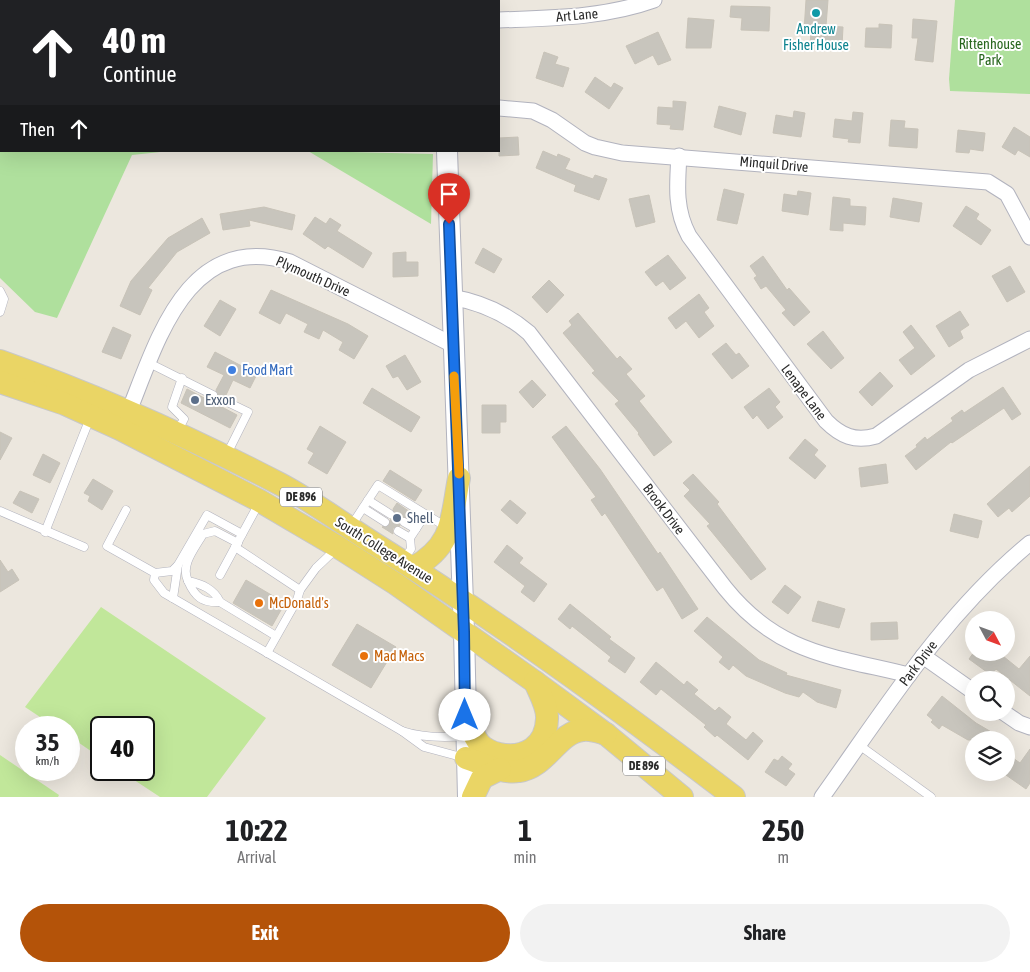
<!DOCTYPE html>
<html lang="en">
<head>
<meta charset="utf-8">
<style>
	body { margin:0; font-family:"Asap Condensed",sans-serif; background:#f2f2f2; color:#202124; height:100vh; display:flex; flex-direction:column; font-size:19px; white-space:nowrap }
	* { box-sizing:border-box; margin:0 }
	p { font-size:16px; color:#757577 }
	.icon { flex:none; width:28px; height:28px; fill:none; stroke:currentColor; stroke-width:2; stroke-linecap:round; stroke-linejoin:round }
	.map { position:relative; height:797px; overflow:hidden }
	.sheet { display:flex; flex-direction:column; background:#fff; flex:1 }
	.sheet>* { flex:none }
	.top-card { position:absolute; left:0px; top:0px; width:500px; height:152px; box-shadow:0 5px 20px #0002; background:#202124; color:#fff; overflow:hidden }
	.needle { width:32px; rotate:131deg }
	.fabs { position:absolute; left:965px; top:611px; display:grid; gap:10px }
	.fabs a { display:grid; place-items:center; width:50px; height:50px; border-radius:50%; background:#fff; box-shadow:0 5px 20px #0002; font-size:25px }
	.speed { position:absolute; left:15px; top:716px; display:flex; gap:10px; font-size:25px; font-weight:700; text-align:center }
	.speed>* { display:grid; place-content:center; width:65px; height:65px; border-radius:50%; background:#fff; box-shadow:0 5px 20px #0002; line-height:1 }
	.speed small { font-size:12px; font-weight:400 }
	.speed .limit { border:2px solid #111; border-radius:8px; background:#fff; color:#111 }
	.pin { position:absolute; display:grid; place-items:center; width:42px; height:42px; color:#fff; margin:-51px -21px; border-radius:50% 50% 50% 0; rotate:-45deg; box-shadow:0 0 5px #0007 }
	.pin .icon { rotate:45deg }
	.me { position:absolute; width:55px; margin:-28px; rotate:0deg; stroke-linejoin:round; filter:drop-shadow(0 0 4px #0008) }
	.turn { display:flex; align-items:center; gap:18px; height:105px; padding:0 20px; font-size:22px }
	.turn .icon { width:65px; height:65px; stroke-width:2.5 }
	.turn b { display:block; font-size:35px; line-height:42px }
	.then { display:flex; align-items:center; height:48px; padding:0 20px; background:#0003; gap:10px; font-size:19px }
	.eta { display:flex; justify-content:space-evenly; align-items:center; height:85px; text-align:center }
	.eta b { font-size:30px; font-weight:700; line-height:35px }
	.cta { display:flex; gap:10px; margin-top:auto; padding:10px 20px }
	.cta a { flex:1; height:58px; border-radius:30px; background:#b45309; color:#fff; font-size:20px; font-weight:700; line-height:58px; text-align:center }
	.cta a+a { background:#f2f2f2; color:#202124 }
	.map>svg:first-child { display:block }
	.green { fill:#afe09d }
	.pitch { fill:#c1e79a }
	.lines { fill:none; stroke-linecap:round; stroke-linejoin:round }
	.river { stroke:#76c3e9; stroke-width:24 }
	.building { fill:#c8c5bd; stroke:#c8c3b8 }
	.lane-casing { stroke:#b2b3be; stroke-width:9 }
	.street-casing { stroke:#b2b3be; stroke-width:17 }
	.secondary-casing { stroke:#b2b3be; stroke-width:22 }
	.primary-casing { stroke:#c8c8c8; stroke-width:24 }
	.lane { stroke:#fff; stroke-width:8 }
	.street { stroke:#fff; stroke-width:15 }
	.secondary { stroke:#fff; stroke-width:20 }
	.primary { stroke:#ead565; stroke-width:22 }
	.route-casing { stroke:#114b97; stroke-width:12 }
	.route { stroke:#1a73e8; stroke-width:9 }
	.slow { stroke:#f59e0b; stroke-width:9 }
	.culture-dot { fill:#0f9aa8; stroke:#fff; stroke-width:2 }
	.shop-dot { fill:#3f7fe0; stroke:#fff; stroke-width:2 }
	.service-dot { fill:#5c6f8a; stroke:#fff; stroke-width:2 }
	.food-dot { fill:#e8710a; stroke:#fff; stroke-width:2 }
	.labels { text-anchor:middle; stroke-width:4; stroke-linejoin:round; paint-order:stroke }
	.shield { fill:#fff; stroke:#6b6b6b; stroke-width:1 }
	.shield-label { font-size:12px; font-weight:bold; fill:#2b2b2b }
	.street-label { font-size:14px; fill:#2b2b2b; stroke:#fff }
	.culture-label { font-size:14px; fill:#0d838f; stroke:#fff }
	.park-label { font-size:14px; fill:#28661e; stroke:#fff }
	.shop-label { font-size:14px; fill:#366cbe; stroke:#fff; text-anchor:start }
	.service-label { font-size:14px; fill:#4e5e75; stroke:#fff; text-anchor:start }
	.food-label { font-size:14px; fill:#c56008; stroke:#fff; text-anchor:start }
</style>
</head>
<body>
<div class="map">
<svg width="1030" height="797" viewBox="0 0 1030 797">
	<rect width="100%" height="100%" fill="#ece7de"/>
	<g class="green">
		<path d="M7,0H253L2,1Z"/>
		<path d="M955,0H1030V94L950,91L949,79Z"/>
		<path d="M0,2L1,151H170L132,155L57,318L35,312L0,278Z"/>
		<path d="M308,151L433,154L431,224Z"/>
	</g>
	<g class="pitch">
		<path d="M101,607L266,718L207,797H160L119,770H144V728H101V758L69,736V728L55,727L25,707Z"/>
		<path d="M0,755L59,795L58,797H0Z"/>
	</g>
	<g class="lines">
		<g class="river">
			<path d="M211,1L212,0"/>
			<path d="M0,24L1,25"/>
		</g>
	</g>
	<g class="building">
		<path d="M806,0H828L826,26L843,27L842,46L810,45L811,32L804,31Z"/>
		<path d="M731,6L770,7L769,31L741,30L742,18L730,17Z"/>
		<path d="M688,18L714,20L711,48H686Z"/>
		<path d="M913,19L937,21L933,62L915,60L918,38H912Z"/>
		<path d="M879,24L892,25L891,48L865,47L866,28H879Z"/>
		<path d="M658,32L671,60L658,65L653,55L635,64L626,46Z"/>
		<path d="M544,52L558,57L555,64L569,68L563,87L536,78Z"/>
		<path d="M595,77L611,88L614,83L623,88L609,109L585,92Z"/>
		<path d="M673,101L686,102L683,130L670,129L671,125L657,124L658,107L673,108Z"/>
		<path d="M719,106L746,113L741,135L714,127Z"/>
		<path d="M794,111L805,113L801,137L773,133L776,115L793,118Z"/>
		<path d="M853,112L863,113L860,143L848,142L849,139L833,137L835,119L852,121Z"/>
		<path d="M891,120L905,121L904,128L918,129L917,148L889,146Z"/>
		<path d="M1014,127L1030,137V157L1018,150L1015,155L1002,147Z"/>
		<path d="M958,130L985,133L983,151L970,149L969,153L956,152Z"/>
		<path d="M518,137L519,155L499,156V138Z"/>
		<path d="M543,151L557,157L558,154L570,159L565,169L593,179L595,175L607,179L599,200L574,191L576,185L536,168Z"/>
		<path d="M724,189L744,194L737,224L717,220Z"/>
		<path d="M798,191L811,193L808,215L782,211L784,194L797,196Z"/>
		<path d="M649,195L655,222L636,227L629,199Z"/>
		<path d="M833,197L850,199V206L866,207L865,225L843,223V231L830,230Z"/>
		<path d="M893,198L922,203L919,222L890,217Z"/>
		<path d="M966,206L979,214L976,219L991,230L981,245L953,226Z"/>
		<path d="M264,207L295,215L292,230L249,220L250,226L223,230L220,214Z"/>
		<path d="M315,217L326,224L330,218L341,225L337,231L372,253L363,268L328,246L325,249L303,234Z"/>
		<path d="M202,218L210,233L177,252L148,288L152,290L140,315L120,306L131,281L168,238Z"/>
		<path d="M483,248L502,259L494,273L475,263Z"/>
		<path d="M406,252V262H418V276L393,277V253Z"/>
		<path d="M668,255L686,278L670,290L663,281L656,286L645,272Z"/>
		<path d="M763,256L787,290L789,288L810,312L794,326L782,313L786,310L766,286L761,289L754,278L757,276L750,266Z"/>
		<path d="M1010,266L1025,292L1007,302L992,276Z"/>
		<path d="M549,280L564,295L547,313L532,297Z"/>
		<path d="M271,290L348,324L368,336L354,359L339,350L343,342L323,330L319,339L304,332L308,324L286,313L280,324L259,313Z"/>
		<path d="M699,294L709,308L704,312L714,326L699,338L686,321L676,329L668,318Z"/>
		<path d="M220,300L236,309L220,336L204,326Z"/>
		<path d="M960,311L969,325L960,331L963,338L949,347L936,326Z"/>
		<path d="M578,313L617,359L620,356L632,369L626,374L645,396L639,401L672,442L654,456L638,434L639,433L615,404L619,401L592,373L595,371L563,333L572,325L569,321Z"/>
		<path d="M911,325L935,356L911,375L899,360L915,348L903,332Z"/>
		<path d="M113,327L131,335L121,359L102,352Z"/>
		<path d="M823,331L844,358L831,369L807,344Z"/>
		<path d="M726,343L736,355L739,353L749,366L732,379L712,354Z"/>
		<path d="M215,352L257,374L250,388L233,380L226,395L218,397L220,406L237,415L230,428L181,403L187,389L210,401L218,398L216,390L224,375L207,367Z"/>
		<path d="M405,355L421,382L407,390L398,376L393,378L386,366Z"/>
		<path d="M880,372L893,386L872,406L859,392Z"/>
		<path d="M532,380L546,395L533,408L519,392Z"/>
		<path d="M1003,387L1021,414L1012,420L1004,408L952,443L951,442L916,470L905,456L917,447L916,445L925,437L927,440L953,421L951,418L962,410L964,413Z"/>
		<path d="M372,388L420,417L411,432L363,403Z"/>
		<path d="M769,388L780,402L775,407L783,417L768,429L757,415L753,419L744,407Z"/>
		<path d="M482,405H506V422H500V433H482Z"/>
		<path d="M320,426L346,442L327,474L308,463L314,453L307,449Z"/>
		<path d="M566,426L600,469L658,554L660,552L698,609L682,619L663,587L657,591L605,513L602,516L591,500L596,497L552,437Z"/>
		<path d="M0,432L12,438L0,460Z"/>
		<path d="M805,439L818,450L814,455L826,466L815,479L789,458Z"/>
		<path d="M43,454L60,463L50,483L33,475Z"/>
		<path d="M886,464L888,483L861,487L859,468Z"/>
		<path d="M1030,466V496L1012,512L1009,508L998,517L987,504Z"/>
		<path d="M390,470L422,490L415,501L383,481Z"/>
		<path d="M693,474L719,502L717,504L766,569L751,580L707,526L710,524L684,496L690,490L683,483Z"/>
		<path d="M93,479L113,491L102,510L88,501L90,496L84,493Z"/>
		<path d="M20,491L39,499L32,513L13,503Z"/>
		<path d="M510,500L526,513L517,524L501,510Z"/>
		<path d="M397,503L410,512L407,517L399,519L400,526L393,528V534L382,527L389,525L390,520L395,517L393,509Z"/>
		<path d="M954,514L982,521L978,538L950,531Z"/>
		<path d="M507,545L523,558L519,563L547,584L534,602L521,592L525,586L494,562Z"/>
		<path d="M0,560L8,572L12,569L19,580L0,592Z"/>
		<path d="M246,580L285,603L272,626L233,603Z"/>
		<path d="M785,585L801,597L788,614L772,602Z"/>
		<path d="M818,601L845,609L839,628L812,621Z"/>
		<path d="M570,604L611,637L609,639L635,658L625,673L608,661L611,657L572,626L570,629L558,619Z"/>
		<path d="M707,617L759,660L787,673L786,675L841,690L836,708L817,702L803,692L799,697L785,693L746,676L733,665L729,670L719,662L723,657L694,631Z"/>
		<path d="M897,622L898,639L871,640V623Z"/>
		<path d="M357,624L396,647L371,688L332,665Z"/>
		<path d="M974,652H998L1019,669L1030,656V696L996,669L991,675L969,659Z"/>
		<path d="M656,662L684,685L687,681L698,690L694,694L715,711L719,707L731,717L726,724L746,740L753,732L763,741L748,760L717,735L715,737L704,727L706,725L661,689L656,695L640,682Z"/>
		<path d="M942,696L976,723L1005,740H968L942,725L939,729L931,722L933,720L927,715Z"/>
		<path d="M1030,749V783L1026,789L1006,775V753L1020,763Z"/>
		<path d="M782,756L792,764L788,769L795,774L786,786L765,772L774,759L778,761Z"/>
	</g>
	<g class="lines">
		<defs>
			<g id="lane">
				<path d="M0,291L4,299L0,312"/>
				<path d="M149,363L213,395"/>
				<path d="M223,400L248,412L227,454"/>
				<path d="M178,430L184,419L172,407L182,378"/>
				<path d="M368,500L390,514"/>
				<path d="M363,508L385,522"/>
				<path d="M126,510L107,546L155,573L154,580L164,593L402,731"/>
				<path d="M0,511L84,547"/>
				<path d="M404,522L416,529"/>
				<path d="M351,526L378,485L448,528"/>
				<path d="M398,531L410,538L425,515"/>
				<path d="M45,532L90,418"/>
				<path d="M238,543L215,531L203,534C195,548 180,565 188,581C202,584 214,589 220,602L276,636"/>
				<path d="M235,547L300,590"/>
				<path d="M404,559L411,549L410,538"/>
				<path d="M155,573L172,571L178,565"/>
				<path d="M220,575L259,503"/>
				<path d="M188,581C195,597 202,603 220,602"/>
				<path d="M173,598L178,565L207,515L242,534"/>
				<path d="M267,653L297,600L300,590L316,568L336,549"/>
				<path d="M859,745L931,797"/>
				<path d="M465,758L424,747L402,731C423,738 444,738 466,736"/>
			</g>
			<g id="street">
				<path d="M499,20C551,18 604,18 654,0"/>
				<path d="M499,108L533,111L552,120L585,143L595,147L622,153L988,182L1007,194L1030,237"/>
				<path d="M679,156C677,186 675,210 689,236L826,421C841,436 855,442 876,436L969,370L1030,339"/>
				<path d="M451,297C480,302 507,314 529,333L725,588C778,654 832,656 909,675"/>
				<path d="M129,411C158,339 188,231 290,262L453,345"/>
				<path d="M923,656L974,692"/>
				<path d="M1003,712L1019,723L1030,727"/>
				<path d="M822,797C887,706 943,615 1030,543"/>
			</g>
			<g id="secondary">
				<path d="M446,1V0"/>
				<path d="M447,151L464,632L468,797"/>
			</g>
			<g id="primary">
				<path d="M0,361C96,395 190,437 280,484C314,502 346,526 378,546C501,623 619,709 734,797"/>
				<path d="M0,382L65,404L120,429L260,501L338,547L396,584L535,682L607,735L682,797"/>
				<path d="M413,568C454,545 451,520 459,478"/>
				<path d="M465,715C469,724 473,735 479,743C483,748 492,753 499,754C524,759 546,747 547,719C548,707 540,694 535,682"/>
				<path d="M466,758C482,763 502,774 519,771C547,767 558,732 583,730C591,729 599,732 606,734"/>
				<path d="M473,797L482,778L500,769"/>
			</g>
		</defs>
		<use href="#lane" class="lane-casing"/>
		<use href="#street" class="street-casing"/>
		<use href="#secondary" class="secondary-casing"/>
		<use href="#primary" class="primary-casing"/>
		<use href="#lane" class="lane"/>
		<use href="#street" class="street"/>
		<use href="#secondary" class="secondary"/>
		<use href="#primary" class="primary"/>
	</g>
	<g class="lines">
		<defs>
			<path id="route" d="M449,224L464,632L465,715"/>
		</defs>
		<use href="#route" class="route-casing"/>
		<use href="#route" class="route"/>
		<path class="slow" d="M454,376L459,474"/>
	</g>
	<circle class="culture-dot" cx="816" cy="13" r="5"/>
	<circle class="shop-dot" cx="232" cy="370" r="5"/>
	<g class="service-dot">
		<circle cx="195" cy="400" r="5"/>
		<circle cx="397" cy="518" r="5"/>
	</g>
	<g class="food-dot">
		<circle cx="259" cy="603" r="5"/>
		<circle cx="364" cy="656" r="5"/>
	</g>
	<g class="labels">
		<g class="shield">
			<rect x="280" y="487.5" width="42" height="19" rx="4"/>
			<rect x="623" y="756.5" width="42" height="19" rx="4"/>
		</g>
		<g class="shield-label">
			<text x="301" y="501">DE 896</text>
			<text x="644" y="770">DE 896</text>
		</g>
		<g class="street-label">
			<text transform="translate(577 15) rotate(-5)" y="5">Art Lane</text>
			<text transform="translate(774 164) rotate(5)" y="5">Minquil Drive</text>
			<text transform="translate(313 276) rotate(24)" y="5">Plymouth Drive</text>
			<text transform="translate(804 392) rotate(53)" y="5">Lenape Lane</text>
			<text transform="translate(664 509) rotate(53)" y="5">Brook Drive</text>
			<text transform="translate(384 550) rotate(32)" y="5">South College Avenue</text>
			<text transform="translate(918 663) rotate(-53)" y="5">Park Drive</text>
		</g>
		<g class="culture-label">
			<text x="816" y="34">Andrew<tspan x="816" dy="16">Fisher House</tspan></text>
		</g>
		<g class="park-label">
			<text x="990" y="49">Rittenhouse<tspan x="990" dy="16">Park</tspan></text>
		</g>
		<g class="shop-label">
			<text x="242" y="375">Food Mart</text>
		</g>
		<g class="service-label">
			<text x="205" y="405">Exxon</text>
			<text x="407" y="523">Shell</text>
		</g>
		<g class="food-label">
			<text x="269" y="608">McDonald's</text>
			<text x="374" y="661">Mad Macs</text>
		</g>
	</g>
</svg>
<div class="fabs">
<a><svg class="needle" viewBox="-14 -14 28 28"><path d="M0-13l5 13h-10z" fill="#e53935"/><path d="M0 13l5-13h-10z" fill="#757577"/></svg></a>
<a><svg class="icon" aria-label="search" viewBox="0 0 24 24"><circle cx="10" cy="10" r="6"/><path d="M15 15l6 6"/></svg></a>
<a><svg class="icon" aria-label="layers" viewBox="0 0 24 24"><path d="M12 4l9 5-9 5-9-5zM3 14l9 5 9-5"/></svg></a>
</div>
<div class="speed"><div>35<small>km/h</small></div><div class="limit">40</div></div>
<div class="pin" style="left:449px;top:224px;background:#d93025"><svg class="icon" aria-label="arrive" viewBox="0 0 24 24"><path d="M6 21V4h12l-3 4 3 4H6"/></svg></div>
<svg class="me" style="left:465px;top:715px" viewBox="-20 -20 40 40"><circle r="19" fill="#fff"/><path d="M0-13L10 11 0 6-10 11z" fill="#1a73e8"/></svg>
<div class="top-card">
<div class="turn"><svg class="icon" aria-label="ahead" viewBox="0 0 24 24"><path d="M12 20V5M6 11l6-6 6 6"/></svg><div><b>40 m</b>Continue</div></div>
<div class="then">Then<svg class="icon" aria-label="ahead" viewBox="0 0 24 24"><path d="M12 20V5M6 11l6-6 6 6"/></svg></div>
</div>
</div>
<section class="sheet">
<div class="eta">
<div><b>10:22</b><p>Arrival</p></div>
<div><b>1</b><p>min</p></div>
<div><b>250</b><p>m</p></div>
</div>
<div class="cta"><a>Exit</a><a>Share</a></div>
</section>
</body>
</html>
